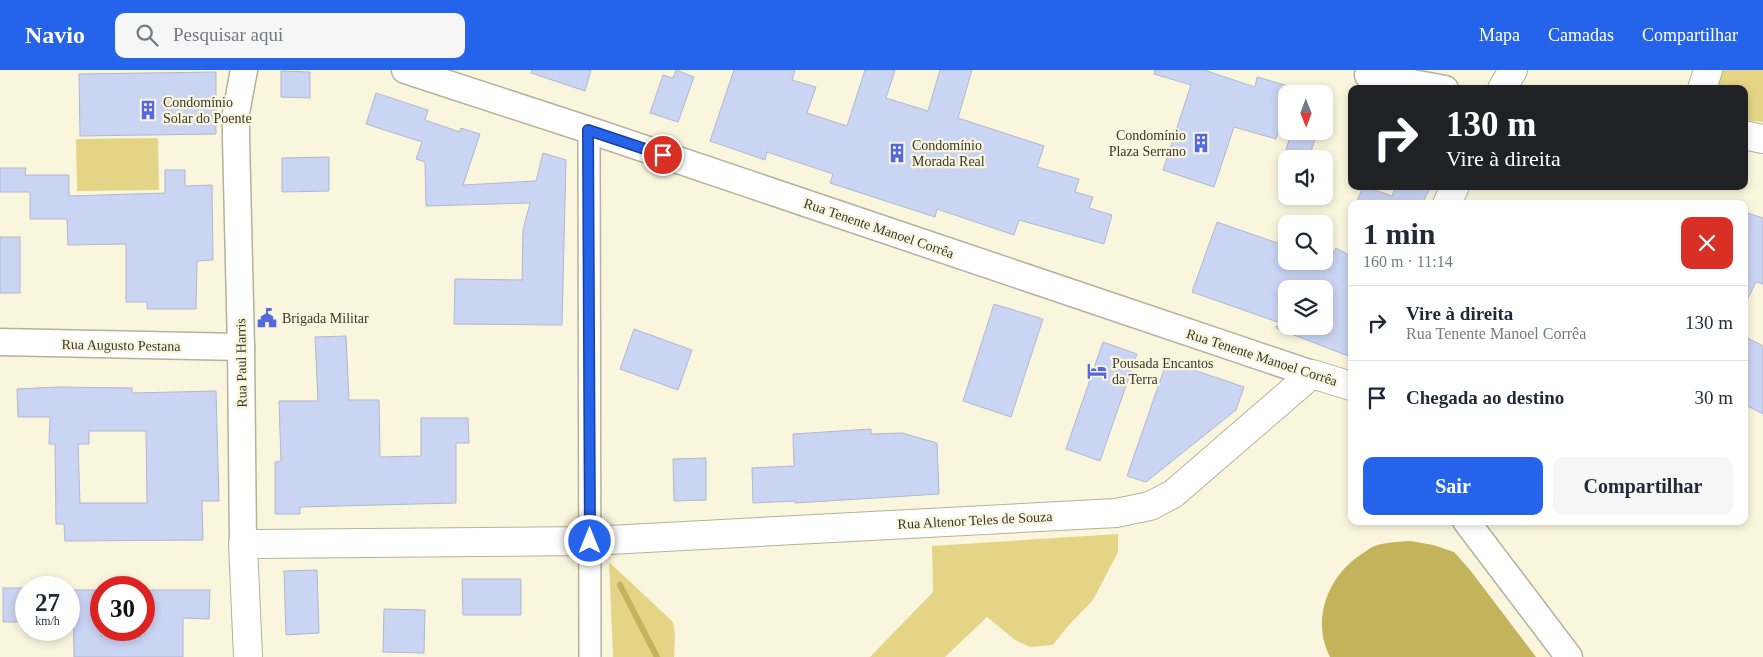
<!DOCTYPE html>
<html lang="pt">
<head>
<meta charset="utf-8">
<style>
	body { margin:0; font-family:"Times New Roman",serif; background:#f6f6f7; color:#1f2937; height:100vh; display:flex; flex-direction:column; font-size:19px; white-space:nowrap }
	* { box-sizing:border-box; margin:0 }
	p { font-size:16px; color:#747a83 }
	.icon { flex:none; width:28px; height:28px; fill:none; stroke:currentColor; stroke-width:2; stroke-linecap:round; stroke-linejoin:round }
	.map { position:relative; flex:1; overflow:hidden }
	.side { position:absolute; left:1348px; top:130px; width:400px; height:325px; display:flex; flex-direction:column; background:#fff; border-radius:10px; box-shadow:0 2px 8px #0003 }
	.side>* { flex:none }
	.hud { position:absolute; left:1348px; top:15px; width:400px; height:105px; border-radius:10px; box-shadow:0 2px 8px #0003; background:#202124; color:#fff; overflow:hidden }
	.needle { width:32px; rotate:179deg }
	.fabs { position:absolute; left:1278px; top:15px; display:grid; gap:10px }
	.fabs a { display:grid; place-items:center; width:55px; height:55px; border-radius:10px; background:#fff; box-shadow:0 2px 8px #0003; font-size:25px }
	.speed { position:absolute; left:15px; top:506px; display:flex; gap:10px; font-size:25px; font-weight:700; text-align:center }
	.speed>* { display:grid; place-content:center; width:65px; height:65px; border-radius:50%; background:#fff; box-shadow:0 2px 8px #0003; line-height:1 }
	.speed small { font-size:12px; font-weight:400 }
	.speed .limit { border:8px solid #d22; background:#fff; color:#111 }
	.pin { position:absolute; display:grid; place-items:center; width:42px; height:42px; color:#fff; margin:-21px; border:2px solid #fff; border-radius:50%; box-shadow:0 1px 5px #0007 }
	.me { position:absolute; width:55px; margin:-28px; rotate:0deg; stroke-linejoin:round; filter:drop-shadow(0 0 4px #0008) }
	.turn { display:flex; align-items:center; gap:18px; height:105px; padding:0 15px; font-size:22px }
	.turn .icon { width:65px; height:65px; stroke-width:2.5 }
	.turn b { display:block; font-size:35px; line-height:42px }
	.round { display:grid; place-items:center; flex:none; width:52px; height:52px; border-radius:10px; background:#f6f6f7 }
	.head { display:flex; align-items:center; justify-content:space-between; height:85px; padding:0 15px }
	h1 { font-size:30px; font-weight:800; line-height:38px }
	.action { display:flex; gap:10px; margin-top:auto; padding:10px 15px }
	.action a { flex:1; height:58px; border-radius:10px; background:#2563eb; color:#fff; font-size:20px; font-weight:800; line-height:58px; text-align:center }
	.action a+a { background:#f6f6f7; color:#1f2937 }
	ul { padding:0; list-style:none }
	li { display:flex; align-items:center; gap:15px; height:75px; padding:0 15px; border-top:1px solid #e0e1e3 }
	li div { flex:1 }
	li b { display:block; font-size:19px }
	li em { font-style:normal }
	header { display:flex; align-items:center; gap:30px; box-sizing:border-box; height:70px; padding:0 25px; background:#2563eb; color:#fff }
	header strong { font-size:24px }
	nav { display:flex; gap:28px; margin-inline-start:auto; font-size:18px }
	.search { width:350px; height:45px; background:#f6f6f7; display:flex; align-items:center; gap:12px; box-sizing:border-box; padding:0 18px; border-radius:10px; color:#747a83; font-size:19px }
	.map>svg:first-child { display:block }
	.green { fill:#e3d585 }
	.water { fill:#c3b35b }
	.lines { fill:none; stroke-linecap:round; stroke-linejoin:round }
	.stream { stroke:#c3b35b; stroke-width:6 }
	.building { fill:#cad4f3; stroke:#b1b8ce; fill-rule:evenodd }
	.minor-casing { stroke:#b5b19a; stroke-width:24 }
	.tertiary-casing { stroke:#b5b19a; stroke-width:29 }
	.primary-casing { stroke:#b5b19a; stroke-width:30 }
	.minor { stroke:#fff; stroke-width:21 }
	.tertiary { stroke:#fff; stroke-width:26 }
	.primary { stroke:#fff; stroke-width:28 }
	.route-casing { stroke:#184099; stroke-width:12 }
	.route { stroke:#2563eb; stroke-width:9 }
	.labels { text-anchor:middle; stroke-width:4.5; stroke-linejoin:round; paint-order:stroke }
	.poi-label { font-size:14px; fill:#38372e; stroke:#faf6de; text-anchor:start }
	.street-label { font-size:14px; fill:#38372e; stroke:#faf6de }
</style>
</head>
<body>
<header>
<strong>Navio</strong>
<div class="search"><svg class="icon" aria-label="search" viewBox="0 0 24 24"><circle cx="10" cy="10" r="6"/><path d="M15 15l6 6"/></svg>Pesquisar aqui</div>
<nav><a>Mapa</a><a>Camadas</a><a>Compartilhar</a></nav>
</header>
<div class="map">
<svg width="1763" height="587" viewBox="0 0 1763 587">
	<rect width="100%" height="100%" fill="#faf6de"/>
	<g class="green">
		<path d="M1723,0H1763V52L1744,50V19H1716Z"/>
		<path d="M158,68L159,120L77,121L76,69Z"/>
		<path d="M1118,464V482L1093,530L1067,557L1053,575L1030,577L1015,570L987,547L945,587H870L933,522L932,476Z"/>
		<path d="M609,492L673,552L675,566L674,587H613Z"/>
	</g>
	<path class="water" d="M1410,471L1433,475L1454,482L1470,500L1536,587H1330C1312,552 1326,511 1356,488C1362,484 1367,480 1372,477C1385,472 1397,472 1410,471Z"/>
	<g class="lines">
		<path class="stream" d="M620,515L657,587"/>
	</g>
	<g class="building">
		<path d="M532,0H591L585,21L531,3Z"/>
		<path d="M676,0L694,7L678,52L650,43L663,5L673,8Z"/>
		<path d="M734,0H795L792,10L816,17L807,43L847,56L865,0H895L886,28L928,41L940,0H972L958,48L1044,76L1037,97L1079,109L1075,122L1093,127L1089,138L1112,145L1104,174L1019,150L1014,165L937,139L935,147L830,113L833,104L767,82L765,90L710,71Z"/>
		<path d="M1155,0H1204L1255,17L1257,7L1292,17L1290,24H1286V35L1276,69L1234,57L1214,117L1163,100L1191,15L1154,4Z"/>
		<path d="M281,1L310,2V28L281,27Z"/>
		<path d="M216,2V64L80,66L79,4Z"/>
		<path d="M376,23L428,40L425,50L460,62L461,58L480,64L463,115L536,111L543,83L566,90L562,255L454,254L455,209L522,210L523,160L530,133L426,136L425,92L416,89L422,72L366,54Z"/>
		<path d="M1292,61H1317L1309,89H1283Z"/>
		<path d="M329,87V121L282,122V88Z"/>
		<path d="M0,98H26L25,105H69V126L165,123V100H185V116L212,115L213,190L197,191L196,239H147V232H126V174L68,175L67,149H30V122H0Z"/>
		<path d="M1363,116L1392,126L1396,116H1431L1422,134H1356Z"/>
		<path d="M1744,142L1763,148V214L1756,212L1744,236Z"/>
		<path d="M1217,152L1286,176V191H1329L1336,178L1351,186V287L1276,258V256H1324V219H1286V255L1192,222Z"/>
		<rect x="0" y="167" width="20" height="56"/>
		<path d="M994,234L1043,249L1011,347L963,331Z"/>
		<path d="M634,259L692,280L678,320L620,299Z"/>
		<path d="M346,266L349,330H379L380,387L421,386V348H468L469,373H456V433L300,437V444H275V392L281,391L279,331H318L315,267Z"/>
		<path d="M1744,266L1763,276V344L1744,334Z"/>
		<path d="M1103,272L1137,284L1100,391L1066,379Z"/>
		<path d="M1167,291L1244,317L1236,340L1146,412L1127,406Z"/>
		<path d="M58,317L132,318V323L216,321L219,431H202L203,470L65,471L64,454H56L55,374H49L50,347H18L17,319ZM89,361H146L147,433H80L78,374H89Z"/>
		<path d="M871,359V364L902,363L937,373L939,424L795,433V431L753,433L752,398L794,396L793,364Z"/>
		<path d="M706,388V430L674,431L673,389Z"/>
		<path d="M317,500L319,563L286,565L284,501Z"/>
		<path d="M462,509H521V545H463Z"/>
		<rect x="3" y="518" width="23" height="34"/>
		<path d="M73,520H101V566H144V520H210L209,549L183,548V587H74Z"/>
		<path d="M384,539L425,540L424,583L383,582Z"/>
	</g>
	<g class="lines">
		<defs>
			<path id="minor" d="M589,60L590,587"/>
			<g id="tertiary">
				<path d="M405,0L589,60L1312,304"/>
				<path d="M1368,5L1445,19"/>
				<path d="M0,272L241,277"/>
				<path d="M1466,451L1569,587"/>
				<path d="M243,474L241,277L236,68V43L244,0"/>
			</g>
			<g id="primary">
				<path d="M1502,19L1513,0"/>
				<path d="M1702,19L1708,0"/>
				<path d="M1744,65L1763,69"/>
				<path d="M1447,134L1455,116"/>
				<path d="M248,587L243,474L590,471L1116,443L1150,436L1173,424L1312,304L1351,316"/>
			</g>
		</defs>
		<use href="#minor" class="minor-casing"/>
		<use href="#tertiary" class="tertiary-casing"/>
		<use href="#primary" class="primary-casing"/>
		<use href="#minor" class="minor"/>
		<use href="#tertiary" class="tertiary"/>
		<use href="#primary" class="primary"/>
	</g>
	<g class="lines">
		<defs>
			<path id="route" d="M590,471L588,60L663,85"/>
		</defs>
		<use href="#route" class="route-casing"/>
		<use href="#route" class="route"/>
	</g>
	<defs>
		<symbol id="building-bare" viewBox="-9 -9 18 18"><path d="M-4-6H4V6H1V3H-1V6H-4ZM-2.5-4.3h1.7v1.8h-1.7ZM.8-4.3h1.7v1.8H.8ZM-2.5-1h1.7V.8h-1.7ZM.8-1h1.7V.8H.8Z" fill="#5569df" stroke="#faf6de" stroke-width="2.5" paint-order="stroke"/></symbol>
		<symbol id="civic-bare" viewBox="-9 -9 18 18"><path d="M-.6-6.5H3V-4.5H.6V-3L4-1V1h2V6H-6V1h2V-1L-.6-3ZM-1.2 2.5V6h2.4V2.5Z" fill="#5569df" stroke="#faf6de" stroke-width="2.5" paint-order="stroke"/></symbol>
		<symbol id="hotel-bare" viewBox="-9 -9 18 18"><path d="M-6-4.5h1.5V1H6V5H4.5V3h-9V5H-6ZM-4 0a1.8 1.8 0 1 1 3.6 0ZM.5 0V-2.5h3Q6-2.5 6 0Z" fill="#5569df" stroke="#faf6de" stroke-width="2.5" paint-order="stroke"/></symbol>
	</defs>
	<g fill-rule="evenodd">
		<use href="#building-bare" x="134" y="26" width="28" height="28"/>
		<use href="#building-bare" x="1187" y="59" width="28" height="28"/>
		<use href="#building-bare" x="883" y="69" width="28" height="28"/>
		<use href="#civic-bare" x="253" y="234" width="28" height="28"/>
		<use href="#hotel-bare" x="1083" y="287" width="28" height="28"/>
	</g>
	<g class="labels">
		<g class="poi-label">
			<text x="163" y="37">Condomínio<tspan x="163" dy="16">Solar do Poente</tspan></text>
			<text x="1186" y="70" text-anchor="end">Condomínio<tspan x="1186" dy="16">Plaza Serrano</tspan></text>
			<text x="912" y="80">Condomínio<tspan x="912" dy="16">Morada Real</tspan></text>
			<text x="282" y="253">Brigada Militar</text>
			<text x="1112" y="298">Pousada Encantos<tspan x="1112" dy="16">da Terra</tspan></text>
		</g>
		<g class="street-label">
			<text transform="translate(879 158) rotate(19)" y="5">Rua Tenente Manoel Corrêa</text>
			<text transform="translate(121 275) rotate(1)" y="5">Rua Augusto Pestana</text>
			<text transform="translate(1262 287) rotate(18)" y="5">Rua Tenente Manoel Corrêa</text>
			<text transform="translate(241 293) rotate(-91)" y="5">Rua Paul Harris</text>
			<text transform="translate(975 450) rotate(-3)" y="5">Rua Altenor Teles de Souza</text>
		</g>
	</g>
</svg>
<div class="fabs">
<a><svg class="needle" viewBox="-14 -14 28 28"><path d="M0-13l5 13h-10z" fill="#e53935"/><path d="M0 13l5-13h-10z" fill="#747a83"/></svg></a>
<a><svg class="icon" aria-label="sound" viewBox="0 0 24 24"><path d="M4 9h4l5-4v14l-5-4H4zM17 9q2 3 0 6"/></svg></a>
<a><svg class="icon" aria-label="search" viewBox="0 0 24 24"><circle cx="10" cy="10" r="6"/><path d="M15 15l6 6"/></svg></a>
<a><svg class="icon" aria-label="layers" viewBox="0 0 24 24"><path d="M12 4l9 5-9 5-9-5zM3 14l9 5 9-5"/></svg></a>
</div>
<div class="speed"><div>27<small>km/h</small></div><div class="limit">30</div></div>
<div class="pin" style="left:663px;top:85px;background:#d93025"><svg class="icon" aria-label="arrive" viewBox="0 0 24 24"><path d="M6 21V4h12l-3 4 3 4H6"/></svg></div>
<svg class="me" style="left:590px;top:471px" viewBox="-20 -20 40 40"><circle r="17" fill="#2563eb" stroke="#fff" stroke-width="3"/><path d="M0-11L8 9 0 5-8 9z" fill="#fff"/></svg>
<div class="hud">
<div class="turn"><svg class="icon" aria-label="right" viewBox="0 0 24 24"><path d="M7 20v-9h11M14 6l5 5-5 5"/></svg><div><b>130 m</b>Vire à direita</div></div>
</div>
<section class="side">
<div class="head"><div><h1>1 min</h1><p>160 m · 11:14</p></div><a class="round" style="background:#d93025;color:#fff"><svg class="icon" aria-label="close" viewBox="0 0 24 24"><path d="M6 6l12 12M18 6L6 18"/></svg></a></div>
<ul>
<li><svg class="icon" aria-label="right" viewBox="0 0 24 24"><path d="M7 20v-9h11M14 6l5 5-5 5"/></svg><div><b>Vire à direita</b><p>Rua Tenente Manoel Corrêa</p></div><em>130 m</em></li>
<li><svg class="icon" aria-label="arrive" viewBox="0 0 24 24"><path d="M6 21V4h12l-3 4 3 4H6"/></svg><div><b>Chegada ao destino</b></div><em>30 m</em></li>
</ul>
<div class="action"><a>Sair</a><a>Compartilhar</a></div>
</section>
</div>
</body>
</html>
